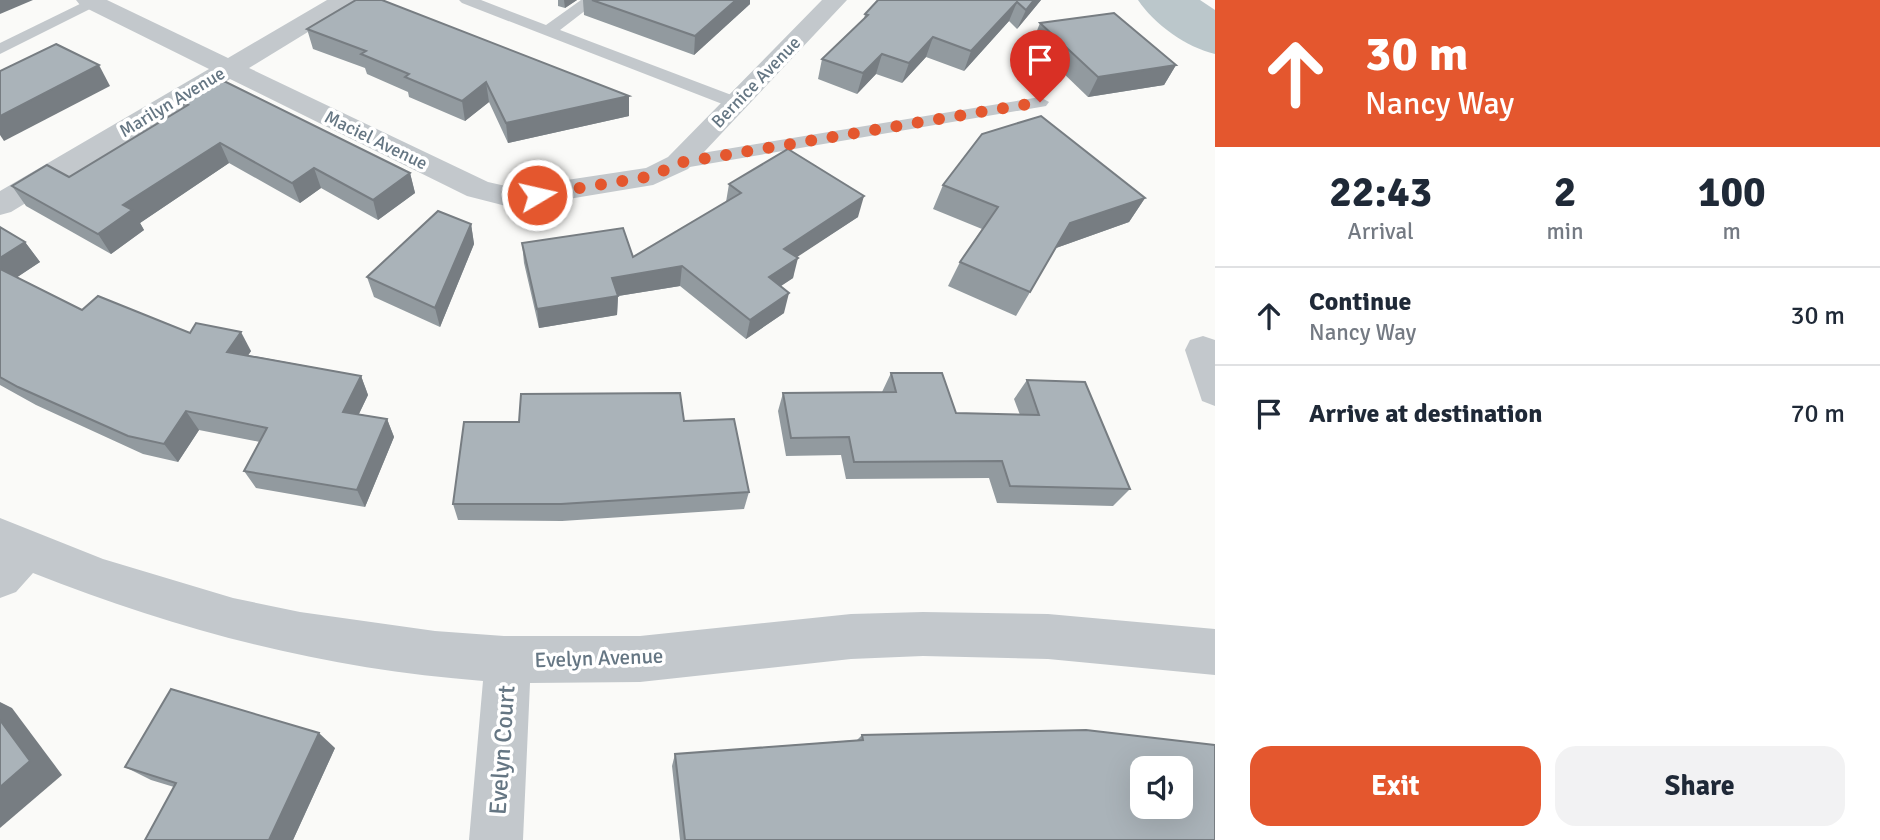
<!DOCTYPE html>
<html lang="en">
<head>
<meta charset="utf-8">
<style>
	body { margin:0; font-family:Signika,sans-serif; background:#f2f2f3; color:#1f2937; height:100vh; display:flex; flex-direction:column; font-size:26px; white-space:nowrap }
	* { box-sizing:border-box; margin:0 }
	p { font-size:23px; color:#747a83 }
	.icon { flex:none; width:38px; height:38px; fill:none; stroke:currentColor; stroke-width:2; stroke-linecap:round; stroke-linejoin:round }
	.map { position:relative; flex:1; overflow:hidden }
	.details { display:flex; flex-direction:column; background:#fff; width:665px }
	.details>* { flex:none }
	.banner { background:#e4572e; color:#fff; overflow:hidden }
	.controls { position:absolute; left:1130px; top:756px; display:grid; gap:14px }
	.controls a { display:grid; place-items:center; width:63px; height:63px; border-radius:14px; background:#fff; box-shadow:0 7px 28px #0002; font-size:35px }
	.pin { position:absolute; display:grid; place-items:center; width:60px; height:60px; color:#fff; margin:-72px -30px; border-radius:50% 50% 50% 0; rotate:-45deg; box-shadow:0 0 7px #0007 }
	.pin .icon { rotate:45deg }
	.me { position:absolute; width:77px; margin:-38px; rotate:81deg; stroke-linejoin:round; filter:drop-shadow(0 0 5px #0008) }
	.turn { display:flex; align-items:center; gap:24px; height:147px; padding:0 35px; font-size:32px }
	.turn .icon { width:91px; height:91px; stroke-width:2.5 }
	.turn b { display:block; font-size:49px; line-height:60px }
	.eta { display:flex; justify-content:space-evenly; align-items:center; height:119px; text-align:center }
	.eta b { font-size:42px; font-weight:700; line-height:49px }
	.action { display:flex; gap:14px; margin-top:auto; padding:14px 35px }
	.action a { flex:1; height:80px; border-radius:21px; background:#e4572e; color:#fff; font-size:28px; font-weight:700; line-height:80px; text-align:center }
	.action a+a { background:#f2f2f3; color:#1f2937 }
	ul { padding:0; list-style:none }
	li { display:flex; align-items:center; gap:21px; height:98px; padding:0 35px; border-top:2px solid #e0e1e3 }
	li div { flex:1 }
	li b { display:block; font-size:26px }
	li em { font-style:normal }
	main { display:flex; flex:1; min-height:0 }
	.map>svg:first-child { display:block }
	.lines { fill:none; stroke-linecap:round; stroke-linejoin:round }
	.river { fill:#bbc7cb; fill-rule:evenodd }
	.service { fill:#c3c8cc; fill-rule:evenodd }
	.minor { fill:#c3c8cc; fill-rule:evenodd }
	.wall { fill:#929a9f }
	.shaded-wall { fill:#777d82 }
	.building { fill:#aab3b9; stroke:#777d82; stroke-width:2; fill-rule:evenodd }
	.route { stroke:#e4572e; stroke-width:12; stroke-dasharray:0 21.6 }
	.labels { text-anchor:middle; stroke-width:7; stroke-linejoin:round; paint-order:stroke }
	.far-street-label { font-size:18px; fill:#657683; stroke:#fff }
	.street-label { font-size:21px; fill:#657683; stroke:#fff }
	.near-street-label { font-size:24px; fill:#657683; stroke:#fff }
</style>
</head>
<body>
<main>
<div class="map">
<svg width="1215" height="840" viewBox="0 0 1215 840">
	<rect width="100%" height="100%" fill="#fafaf8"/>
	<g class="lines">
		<path class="river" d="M1138,0H1200L1215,10V54C1186,47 1155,25 1138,0Z"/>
		<g class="service">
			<path d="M88,0H100L102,3L0,54V43Z"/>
			<path d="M459,0H481L546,25L581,0H599L560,30L742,99L745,103L742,107H730L462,3Z"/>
			<path d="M1040,97L1049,102L1046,106L678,169L669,163L678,157Z"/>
		</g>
		<g class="minor">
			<path d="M76,0H107L228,58L327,0H356L352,5L249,68L488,182L514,188L646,168L668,157L822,0H847L688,169L653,185L514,208L467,196L230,79L11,212L0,215V191L209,69L80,5Z"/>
			<path d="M1203,336L1215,340V406L1202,401L1185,350L1190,340Z"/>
			<path d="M0,518L103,559L233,598L300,612L435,631L504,636H640L851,614L923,612L1048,614L1215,629V675L1048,659L923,656L851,659L640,682L530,683L523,840H469L483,681C324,669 180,631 33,573L16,592L0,598Z"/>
		</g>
	</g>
	<g class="wall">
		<path d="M558,0H577L565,8L558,6Z"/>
		<path d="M583,0H750V4L694,55L584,15Z"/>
		<path d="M1041,0L1017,29L1009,21L964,71L926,57L902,83L876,74L857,94L818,79L822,59L864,19L865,14Z"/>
		<path d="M1040,23L1176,65L1164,85L1088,97L1032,43Z"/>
		<path d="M307,29L629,96V116L508,143L489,102L465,121L409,97L408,92L367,74L365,68L313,49Z"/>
		<path d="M181,102L410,173L415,193L378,220L321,188L300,203L229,163L140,223L144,230L111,254L26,206L12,186L69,177L184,108Z"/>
		<path d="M729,184L858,217L796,257L793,278L781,286L784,313L746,339L680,286L618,296L617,315L539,328L524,263L522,243L633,257L726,202Z"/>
		<path d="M943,185L1145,198L1129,222L1056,248L1016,316L948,286L960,262L982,229L933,209Z"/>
		<path d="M471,224L474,244L440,327L374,297L367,277Z"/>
		<path d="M0,227L25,242L40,262L17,277L82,310L190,333L251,351L248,355L361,376L368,395L359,414L387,419L394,437L365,507L256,488L244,471L260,442L199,430L178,462L143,454L36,405L0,385Z"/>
		<path d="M891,373L956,413L1020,415L1014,399L1027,380L1130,489L1113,506L997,503L989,478L846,479L841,455L786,456L778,411L783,393L882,392Z"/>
		<path d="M684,421L749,492L744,509L562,521L458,520L453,504Z"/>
		<path d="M862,735L1215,840H680L672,766L675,754L857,740Z"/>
		<path d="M335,748L293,840H145L174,787L151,780L125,767Z"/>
	</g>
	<g class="shaded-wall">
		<path d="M0,0H33L0,14Z"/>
		<path d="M564,0H577L565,8Z"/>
		<path d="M736,0H750V4L694,55L695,36Z"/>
		<path d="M1034,0H1041L1017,29L1026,10Z"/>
		<path d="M1017,2L1009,21L964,71L971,51Z"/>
		<path d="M933,37L926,57L902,83L909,63Z"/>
		<path d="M882,54L876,74L857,94L863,73Z"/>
		<path d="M99,65L110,86L4,141L0,135V116Z"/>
		<path d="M1176,65L1164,85L1088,97L1098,77Z"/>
		<path d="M486,82L489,102L465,121L462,101Z"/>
		<path d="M629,96V116L508,143L506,123Z"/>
		<path d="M220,143L229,163L140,223L144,230L111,254L98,234L123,205Z"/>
		<path d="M314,168L321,188L300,203L292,183Z"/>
		<path d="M410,173L415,193L378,220L373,200Z"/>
		<path d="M864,196L858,217L779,269L784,249Z"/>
		<path d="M1145,198L1129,222L1056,248L1070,223Z"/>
		<path d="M471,224L474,244L440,327L435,308Z"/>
		<path d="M25,242L40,262L7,284L0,275V258Z"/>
		<path d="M798,258L793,278L764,297L769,277Z"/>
		<path d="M682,266L680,286L618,296L617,315L539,328L537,309L612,278Z"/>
		<path d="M789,293L784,313L746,339L750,320Z"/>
		<path d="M241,332L251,351L238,371L227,352Z"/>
		<path d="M361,376L368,395L351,430L343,412Z"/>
		<path d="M186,411L199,430L178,462L164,444Z"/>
		<path d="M387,419L394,437L365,507L357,490Z"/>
		<path d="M0,702L12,708L62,775L0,828Z"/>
		<path d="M319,733L335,748L293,840H269Z"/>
	</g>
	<g class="building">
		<path d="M356,0H382L629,96L506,123L486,82L462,101L405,77L409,74L361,54L366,51L307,29Z"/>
		<path d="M592,0H736L695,36Z"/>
		<path d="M878,0H1034L1026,10L1017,2L971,51L933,37L909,63L882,54L863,73L822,59L868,15L865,14Z"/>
		<path d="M1114,13L1176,65L1098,77L1040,23Z"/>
		<path d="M56,44L99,65L0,116V71Z"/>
		<path d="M216,82H226L410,173L373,200L314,168L292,183L220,143L123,205L132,210L98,234L12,186L47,165L69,177L188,105L181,102Z"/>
		<path d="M1041,116L1145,198L1070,223L1030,292L960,262L998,207L943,185L982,134Z"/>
		<path d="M788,149L864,196L784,249L798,258L769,277L789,293L750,320L682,266L612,278L618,296L537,309L522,243L623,228L633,257L741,193L729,184Z"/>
		<path d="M438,211L471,224L435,308L367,277Z"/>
		<path d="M0,227L25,242L0,258Z"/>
		<path d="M0,269L82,310L98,296L190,333L196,323L241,332L227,352L361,376L343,412L387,419L357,490L244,471L267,428L186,411L164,444L128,436L18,387L0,377Z"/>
		<path d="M891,373H942L956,413L1039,415L1027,380L1085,382L1130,489L1010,486L1002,461L854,462L849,437L791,438L783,393L896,392Z"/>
		<path d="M680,393L684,421L734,419L749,492L561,504H453L464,422H519L521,394Z"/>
		<path d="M171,689L319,733L269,840H145L176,783L125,767Z"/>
		<path d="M0,720L30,761L0,787Z"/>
		<path d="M1086,730L1215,745V840H685L675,754L863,740L862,735ZM1143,768H1181V807H1143Z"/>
	</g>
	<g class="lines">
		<path class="route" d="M537,195L653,176L678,163L1040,102"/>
	</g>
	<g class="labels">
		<g class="far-street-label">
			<text transform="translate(756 82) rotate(-46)" y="6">Bernice Avenue</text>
			<text transform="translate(172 102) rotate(-31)" y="6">Marilyn Avenue</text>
			<text transform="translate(376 140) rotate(26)" y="6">Maciel Avenue</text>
		</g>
		<g class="street-label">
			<text transform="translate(599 658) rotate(-2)" y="7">Evelyn Avenue</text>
		</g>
		<g class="near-street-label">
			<text transform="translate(502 750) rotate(-86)" y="8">Evelyn Court</text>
		</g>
	</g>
</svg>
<div class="controls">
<a><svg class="icon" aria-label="sound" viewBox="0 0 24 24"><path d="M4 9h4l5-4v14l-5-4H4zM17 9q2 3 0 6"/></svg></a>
</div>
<div class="pin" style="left:1040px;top:102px;background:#d93025"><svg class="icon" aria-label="arrive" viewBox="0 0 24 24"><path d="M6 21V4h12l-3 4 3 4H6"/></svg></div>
<svg class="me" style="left:537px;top:195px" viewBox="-20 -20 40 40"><circle r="17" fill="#e4572e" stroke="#fff" stroke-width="3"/><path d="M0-11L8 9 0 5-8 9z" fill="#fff"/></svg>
</div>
<section class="details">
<div class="banner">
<div class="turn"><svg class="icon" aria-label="ahead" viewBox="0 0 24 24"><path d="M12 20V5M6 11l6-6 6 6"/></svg><div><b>30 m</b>Nancy Way</div></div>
</div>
<div class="eta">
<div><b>22:43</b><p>Arrival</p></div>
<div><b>2</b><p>min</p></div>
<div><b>100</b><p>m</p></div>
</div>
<ul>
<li><svg class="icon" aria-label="ahead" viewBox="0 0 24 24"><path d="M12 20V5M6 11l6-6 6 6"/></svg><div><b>Continue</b><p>Nancy Way</p></div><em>30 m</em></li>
<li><svg class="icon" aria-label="arrive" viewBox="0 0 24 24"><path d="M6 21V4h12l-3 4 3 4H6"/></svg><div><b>Arrive at destination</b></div><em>70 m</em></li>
</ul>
<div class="action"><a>Exit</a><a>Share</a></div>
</section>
</main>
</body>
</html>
